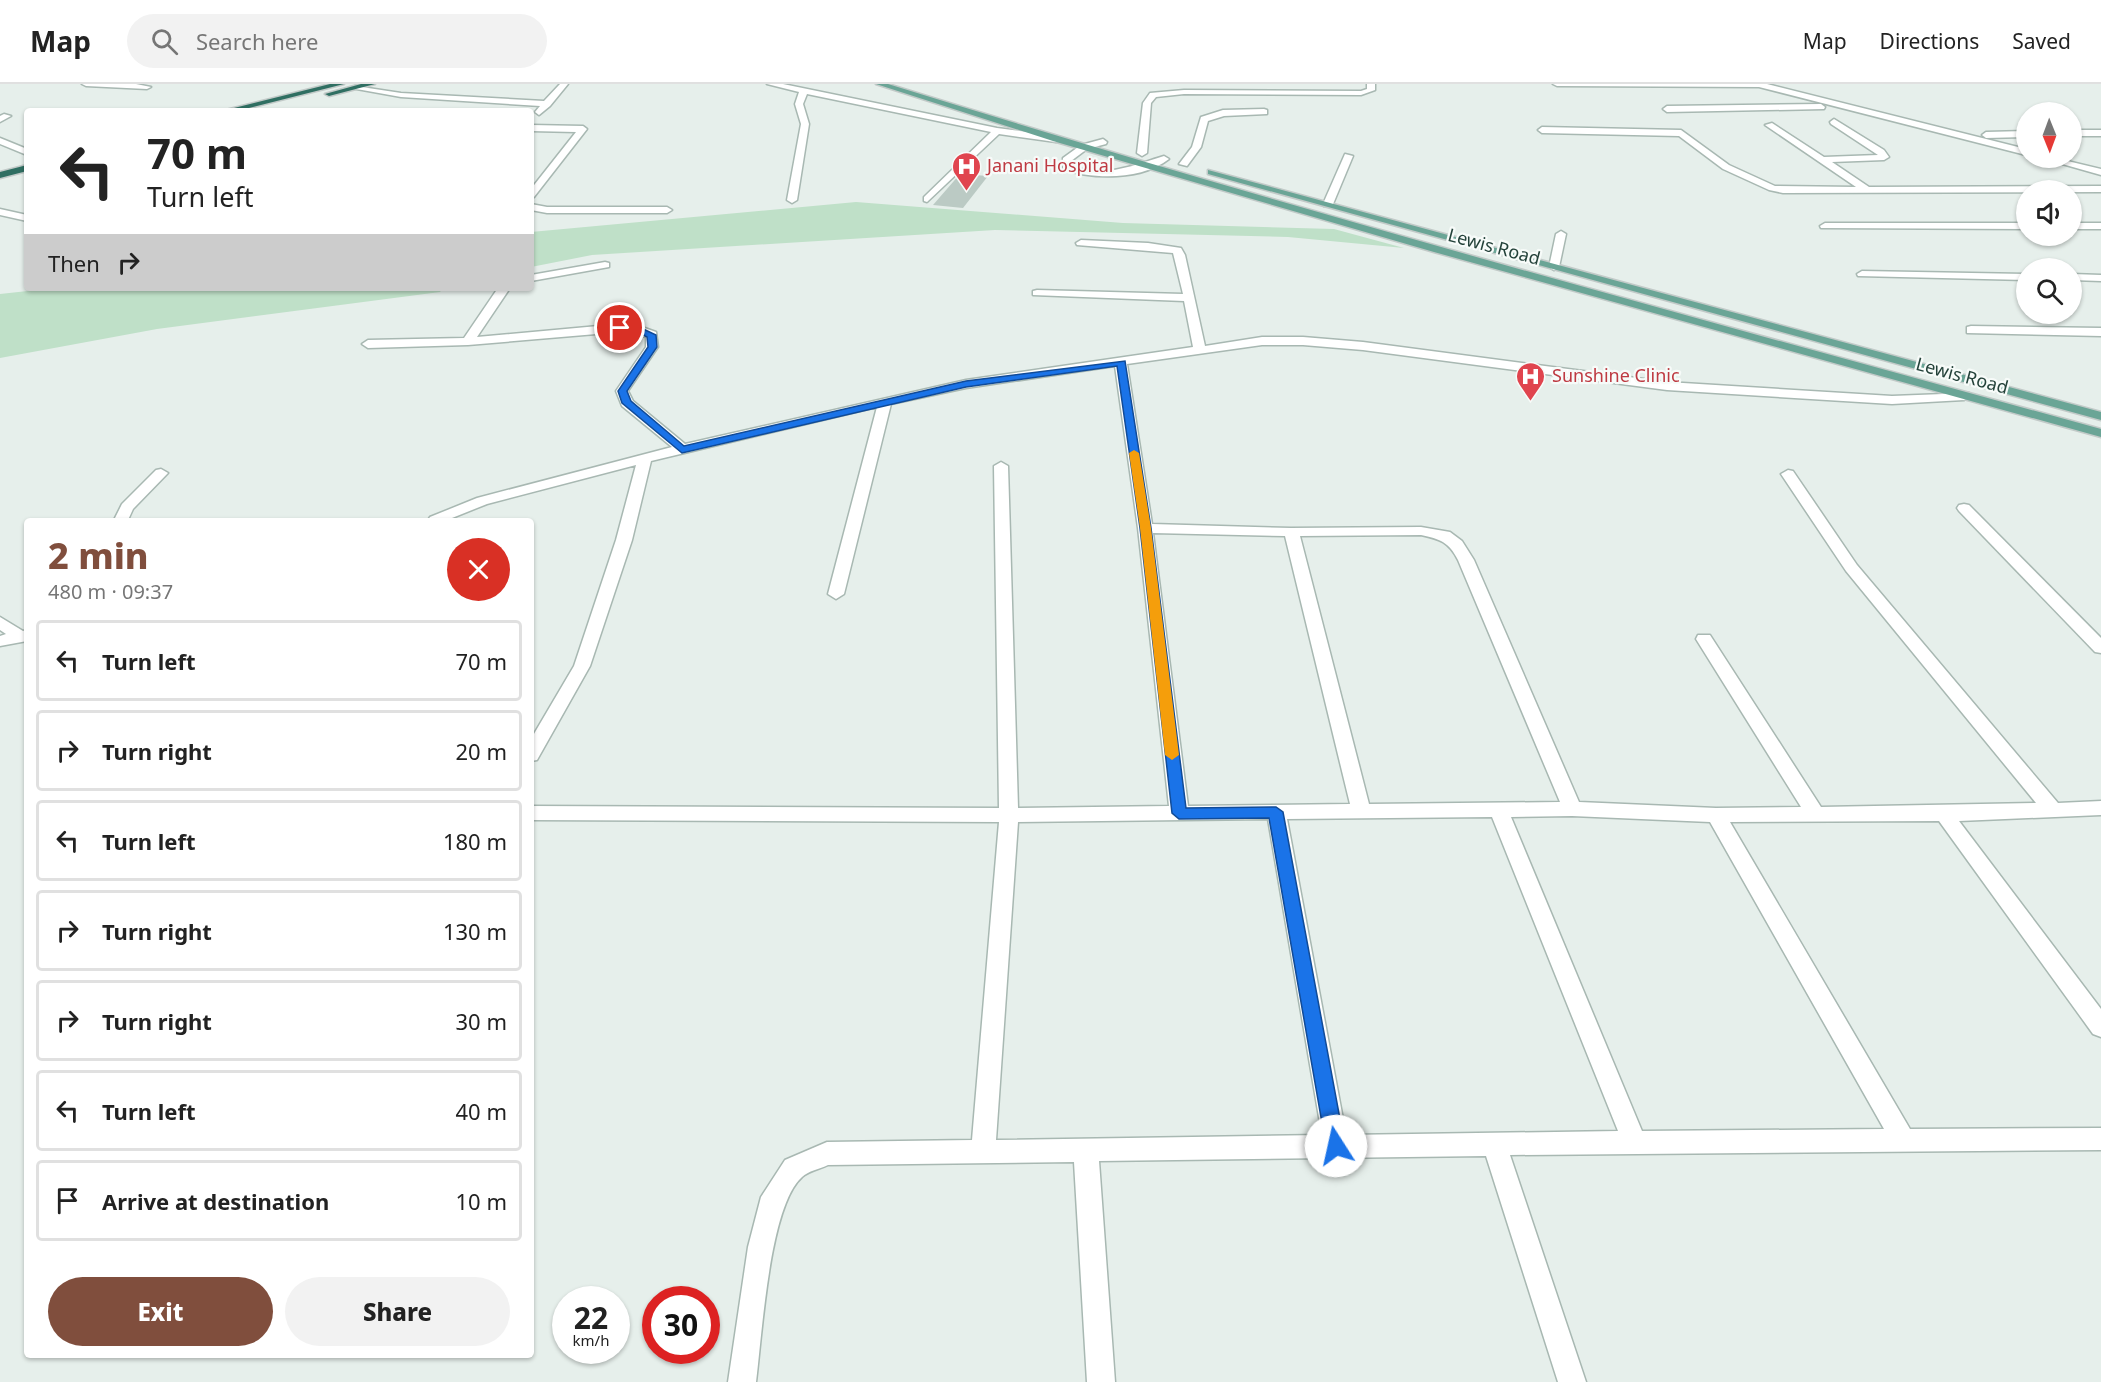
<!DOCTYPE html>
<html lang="en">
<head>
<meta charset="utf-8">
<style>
	body { margin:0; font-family:"Noto Sans",sans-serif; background:#f2f2f2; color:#222; height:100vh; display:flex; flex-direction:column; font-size:22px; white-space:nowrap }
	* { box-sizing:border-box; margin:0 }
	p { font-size:20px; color:#767676 }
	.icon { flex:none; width:33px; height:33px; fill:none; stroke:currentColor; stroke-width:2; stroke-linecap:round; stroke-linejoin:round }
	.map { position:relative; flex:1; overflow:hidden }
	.drawer { position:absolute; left:24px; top:434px; width:510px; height:840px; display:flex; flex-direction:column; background:#fff; border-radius:6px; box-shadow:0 2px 4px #0004 }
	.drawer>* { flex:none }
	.guide { position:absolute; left:24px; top:24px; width:510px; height:183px; border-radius:6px; box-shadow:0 2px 4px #0004; background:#fff; color:#222; overflow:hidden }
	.needle { width:39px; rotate:179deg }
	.buttons { position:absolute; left:2016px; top:18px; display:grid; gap:12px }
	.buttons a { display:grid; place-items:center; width:66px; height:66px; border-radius:50%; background:#fff; box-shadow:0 2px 4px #0004; font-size:30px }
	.speed { position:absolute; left:552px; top:1202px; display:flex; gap:12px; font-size:30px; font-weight:700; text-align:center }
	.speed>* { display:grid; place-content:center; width:78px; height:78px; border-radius:50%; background:#fff; box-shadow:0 2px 4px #0004; line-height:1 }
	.speed small { font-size:15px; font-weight:400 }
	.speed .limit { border:9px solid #d22; background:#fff; color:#111 }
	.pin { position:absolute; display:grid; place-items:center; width:51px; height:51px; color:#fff; margin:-26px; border:3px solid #fff; border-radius:50%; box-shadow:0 2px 6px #0007 }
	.me { position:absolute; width:66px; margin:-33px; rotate:350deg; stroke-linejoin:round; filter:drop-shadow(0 0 4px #0008) }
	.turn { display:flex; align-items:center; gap:21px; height:126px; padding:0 24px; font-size:27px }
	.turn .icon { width:78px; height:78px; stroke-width:2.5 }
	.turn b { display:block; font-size:42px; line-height:51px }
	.then { display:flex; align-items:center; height:57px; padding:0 24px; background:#0003; gap:12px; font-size:22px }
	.round { display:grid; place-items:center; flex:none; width:63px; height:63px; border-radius:32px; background:#f2f2f2 }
	.overview { display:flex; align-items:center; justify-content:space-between; height:102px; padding:0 24px }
	h1 { font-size:36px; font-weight:800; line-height:45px; color:#804e3d }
	.cta { display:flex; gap:12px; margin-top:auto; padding:12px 24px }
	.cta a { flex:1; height:69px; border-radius:36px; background:#804e3d; color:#fff; font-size:24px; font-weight:800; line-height:69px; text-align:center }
	.cta a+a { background:#f2f2f2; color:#222 }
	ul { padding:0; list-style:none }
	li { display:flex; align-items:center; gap:18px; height:81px; margin:0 12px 9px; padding:0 12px; border:3px solid #e0e0e0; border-radius:6px }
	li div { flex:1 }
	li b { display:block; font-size:22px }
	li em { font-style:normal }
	header { display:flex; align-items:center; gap:36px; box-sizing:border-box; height:84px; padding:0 30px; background:#fff; border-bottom:2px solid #e0e0e0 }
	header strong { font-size:28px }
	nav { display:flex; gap:33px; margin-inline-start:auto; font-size:21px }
	.search { width:420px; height:54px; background:#f2f2f2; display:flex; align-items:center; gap:15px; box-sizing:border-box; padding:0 21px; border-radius:33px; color:#767676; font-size:22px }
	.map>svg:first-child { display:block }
	.green { fill:#bfe0c8 }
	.building { fill:#bbcac4 }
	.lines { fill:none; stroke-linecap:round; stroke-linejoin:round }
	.minor-casing { stroke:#a8b8b2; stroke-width:3 }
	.major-casing { stroke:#c2cac8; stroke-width:3 }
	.highway-casing { stroke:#c2cac8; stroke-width:3 }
	.minor { fill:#fff; fill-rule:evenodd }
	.major { fill:#6aa596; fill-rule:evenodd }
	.highway { fill:#2f6f62; fill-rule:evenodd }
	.route { fill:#1a73e8; stroke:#114b97; stroke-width:1.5 }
	.slow { fill:#f59e0b }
	.labels { text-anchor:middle; stroke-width:4.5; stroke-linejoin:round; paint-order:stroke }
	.far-health-label { font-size:18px; fill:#be3a42; stroke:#f7fbf9; text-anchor:start }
	.far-street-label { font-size:18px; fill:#24423a; stroke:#f7fbf9 }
</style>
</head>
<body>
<header>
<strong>Map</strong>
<div class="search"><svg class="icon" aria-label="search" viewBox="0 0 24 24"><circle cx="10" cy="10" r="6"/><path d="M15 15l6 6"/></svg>Search here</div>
<nav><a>Map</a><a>Directions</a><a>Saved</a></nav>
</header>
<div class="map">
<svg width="2101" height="1298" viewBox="0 0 2101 1298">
	<rect width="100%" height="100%" fill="#e6efeb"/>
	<g class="green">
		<path d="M856,118L1123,139L1334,145L1404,164L1288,153L995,146L592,171L531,183V148Z"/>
		<path d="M55,204H443L440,208L157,245L0,274V210Z"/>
	</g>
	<path class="building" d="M960,90L988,92L963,124L933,121Z"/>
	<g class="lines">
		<defs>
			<g id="minor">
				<path d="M82,0H136L151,3L147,5L86,2Z"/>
				<path d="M560,0H568L550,22L539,31L535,28L540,22L401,13L351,4L355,2L401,9L544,17Z"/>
				<path d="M767,0H783L997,44L1056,52L1060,55L1056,58L999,50L927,118L924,117V113L991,48L807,10L803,20L809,40L797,116L792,119L787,116L801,40L795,20L799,8Z"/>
				<path d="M1367,0H1375V6L1361,11L1184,10L1156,13L1151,19L1147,69L1142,72L1137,69L1143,19L1150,9L1184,6L1361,7L1367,5Z"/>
				<path d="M1553,0H1767L2026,65V71L1759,3L1557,2Z"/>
				<path d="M1821,20L1825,23L1824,25L1667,28L1663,25L1667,22Z"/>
				<path d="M1264,25L1267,26V30L1224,32L1208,37L1201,63L1187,82L1179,80L1192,63L1201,33L1223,26Z"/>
				<path d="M4,30L11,32L0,38V32Z"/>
				<path d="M1834,35L1884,66L1889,73L1884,76L1832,78L1869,103L2101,102V108L1783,109L1769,106L1723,85L1679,52L1542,49L1538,46L1542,43L1681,46L1729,81L1775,102L1856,103L1765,41L1772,39L1824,73L1878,71L1831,40L1830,38Z"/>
				<path d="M531,41L583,42L587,45L534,113L531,114V105L576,48L531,47Z"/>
				<rect x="2072" y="46" width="29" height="6"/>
				<path d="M2026,47V53L1986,54L1982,51L1986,48Z"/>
				<path d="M0,54L27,65V71L0,60Z"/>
				<path d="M1103,55L1107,58L1106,60L1087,65L1071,77V82C1105,94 1131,82 1164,72L1169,75C1142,96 1094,96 1063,85V74L1081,61Z"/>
				<path d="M1345,70L1353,72L1333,120L1324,122L1323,120Z"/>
				<path d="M2041,74H2055L2101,85V91Z"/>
				<path d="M531,120L547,123H667L672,126L667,129H547L531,126Z"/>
				<path d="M0,125L27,131V137L0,131Z"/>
				<path d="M1825,139H2026V145L1821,144L1820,142Z"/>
				<rect x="2072" y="139" width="29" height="6"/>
				<path d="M1561,147L1566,150L1559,183L1554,186L1549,183L1556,150Z"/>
				<path d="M1081,156L1148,159L1181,164L1185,171L1205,262L1262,253H1303L1363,258L1667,298L1892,312L1969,309L1970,312L1964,316L1892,320L1667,306L1363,266L1303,261H1262L1127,280L1152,440L1291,444L1421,443L1450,448L1462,457L1474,476L1579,718L1716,724L1801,723L1696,555L1698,551H1710L1821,723L2036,719L1846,487L1781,390L1788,386L1793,387L1857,481L2058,719L2101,717V731L1959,737L2101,925V953L2093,950L1939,737L1730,738L1910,1045L2101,1044V1066L1510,1071L1586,1298H1558L1486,1072L1099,1077L1115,1298H1087L1074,1078L828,1081C820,1085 808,1087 802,1093C769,1122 762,1252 756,1298H728L748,1163L761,1113L785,1076L827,1058L972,1056L999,738L531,736V722L999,724L994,382L1001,378L1008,382L1018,724L1169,722L1138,444L1115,282L966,304L891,320L844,510L836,515L828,510L877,323L651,377L632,456L590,582L537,676L531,677V655L574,582L616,456L636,381L487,420L447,436H428L430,433L477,414L672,363L622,322L616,307L646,263V253L620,248L468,261L368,264L362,260L368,256L464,254L498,204H510L477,253L620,240L639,242L656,248L658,263L628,307L633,317L685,360L966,296L1193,263L1184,217L1033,211V207L1037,206L1183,210L1173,169L1077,161L1076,159ZM1153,449L1285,452L1350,720L1188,722ZM1421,451C1440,455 1449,458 1458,476L1560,718L1369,720L1300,452ZM1572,732L1710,738L1884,1045L1642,1047L1511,733ZM1492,733L1618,1047L1346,1051L1287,735ZM1268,735L1322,1051L996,1056L1018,738Z"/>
				<path d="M605,178L609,179V183L531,197V191Z"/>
				<path d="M1862,187L2026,190V196L1858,192L1857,190Z"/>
				<path d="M2072,190L2101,191V197L2072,196Z"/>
				<path d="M1971,242L2101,244V252L1967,249V243Z"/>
				<path d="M161,385L168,389L133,425L128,436H114L122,420L156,386Z"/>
				<path d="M1964,420L1969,421L2101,554V569L2095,568L1959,427L1957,424L1959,421Z"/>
				<path d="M0,533L23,547L27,546V557L0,562V552L6,550L0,546Z"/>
			</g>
			<g id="major">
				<path d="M876,0H888C1290,125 1696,234 2101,345V353L1434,168L1053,57Z"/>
				<path d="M1208,86L2101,328V336L1208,90Z"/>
			</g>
			<g id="highway">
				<path d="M330,0H344L237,27H222Z"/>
				<path d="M361,0H375L329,12L325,10Z"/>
				<path d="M27,81V87L0,94V88Z"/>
			</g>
		</defs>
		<use href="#minor" class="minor-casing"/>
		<use href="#major" class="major-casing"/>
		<use href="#highway" class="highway-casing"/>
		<use href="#minor" class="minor"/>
		<use href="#major" class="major"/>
		<use href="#highway" class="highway"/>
	</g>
	<path class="route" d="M617,242L639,243L656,251L657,263L627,307L631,317L684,362L966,297L1125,277L1151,444L1186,724L1276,723L1283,728L1345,1062L1342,1068L1336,1071L1329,1068L1326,1062L1269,734L1179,735L1172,729L1140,444L1117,282L966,303L682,369L622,319L618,307L648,263L647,253L637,248L617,246Z"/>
	<path class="slow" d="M1134,366L1139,369L1151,444L1179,671L1172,676L1165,671L1140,444L1129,369Z"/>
	<defs>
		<symbol id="hospital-pin" viewBox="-11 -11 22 30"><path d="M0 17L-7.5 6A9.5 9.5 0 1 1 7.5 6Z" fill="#e0444e" stroke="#f7fbf9"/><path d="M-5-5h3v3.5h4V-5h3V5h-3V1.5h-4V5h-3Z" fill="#fff"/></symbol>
	</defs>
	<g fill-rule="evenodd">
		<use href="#hospital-pin" x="950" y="66" width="33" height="45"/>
		<use href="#hospital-pin" x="1514" y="276" width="33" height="45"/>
	</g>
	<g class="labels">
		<g class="far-health-label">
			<text x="987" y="88">Janani Hospital</text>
			<text x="1552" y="298">Sunshine Clinic</text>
		</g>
		<g class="far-street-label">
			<text transform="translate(1494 163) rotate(15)" y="6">Lewis Road</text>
			<text transform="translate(1962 292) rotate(15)" y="6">Lewis Road</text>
		</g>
	</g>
</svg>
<div class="buttons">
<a><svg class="needle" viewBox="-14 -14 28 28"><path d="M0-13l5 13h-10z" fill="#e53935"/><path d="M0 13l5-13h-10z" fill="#767676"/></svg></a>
<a><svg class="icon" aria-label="sound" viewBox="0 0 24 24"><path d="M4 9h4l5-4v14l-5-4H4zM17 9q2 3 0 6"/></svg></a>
<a><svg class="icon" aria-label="search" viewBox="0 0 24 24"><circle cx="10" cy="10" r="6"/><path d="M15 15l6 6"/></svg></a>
</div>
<div class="speed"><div>22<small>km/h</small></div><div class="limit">30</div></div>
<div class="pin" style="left:620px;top:244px;background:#d93025"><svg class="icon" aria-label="arrive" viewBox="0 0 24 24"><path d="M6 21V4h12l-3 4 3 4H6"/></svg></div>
<svg class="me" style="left:1336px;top:1062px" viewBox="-20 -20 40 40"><circle r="19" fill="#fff"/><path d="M0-13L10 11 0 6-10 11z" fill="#1a73e8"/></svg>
<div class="guide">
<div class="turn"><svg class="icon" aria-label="left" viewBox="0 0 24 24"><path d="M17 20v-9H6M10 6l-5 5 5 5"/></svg><div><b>70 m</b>Turn left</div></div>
<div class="then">Then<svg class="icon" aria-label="right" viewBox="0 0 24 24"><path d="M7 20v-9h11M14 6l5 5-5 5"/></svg></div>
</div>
<section class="drawer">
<div class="overview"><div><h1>2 min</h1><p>480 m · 09:37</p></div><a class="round" style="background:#d93025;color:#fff"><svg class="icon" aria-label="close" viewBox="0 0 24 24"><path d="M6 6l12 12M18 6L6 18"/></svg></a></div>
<ul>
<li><svg class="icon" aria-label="left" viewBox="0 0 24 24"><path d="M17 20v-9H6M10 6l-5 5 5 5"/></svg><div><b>Turn left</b></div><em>70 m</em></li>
<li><svg class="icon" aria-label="right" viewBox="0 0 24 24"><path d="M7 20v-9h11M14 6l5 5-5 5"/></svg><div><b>Turn right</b></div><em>20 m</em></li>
<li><svg class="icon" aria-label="left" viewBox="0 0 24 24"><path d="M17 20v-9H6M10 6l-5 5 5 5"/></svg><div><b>Turn left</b></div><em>180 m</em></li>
<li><svg class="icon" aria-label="right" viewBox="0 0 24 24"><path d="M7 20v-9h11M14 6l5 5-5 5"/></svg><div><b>Turn right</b></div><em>130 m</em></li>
<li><svg class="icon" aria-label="right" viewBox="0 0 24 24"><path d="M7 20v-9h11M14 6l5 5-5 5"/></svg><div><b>Turn right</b></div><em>30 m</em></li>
<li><svg class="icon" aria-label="left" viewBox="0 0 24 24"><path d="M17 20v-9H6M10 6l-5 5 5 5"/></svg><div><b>Turn left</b></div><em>40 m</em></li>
<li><svg class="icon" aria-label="arrive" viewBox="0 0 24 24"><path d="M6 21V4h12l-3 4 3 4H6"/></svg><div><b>Arrive at destination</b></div><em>10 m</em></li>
</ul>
<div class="cta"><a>Exit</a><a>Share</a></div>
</section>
</div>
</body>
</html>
